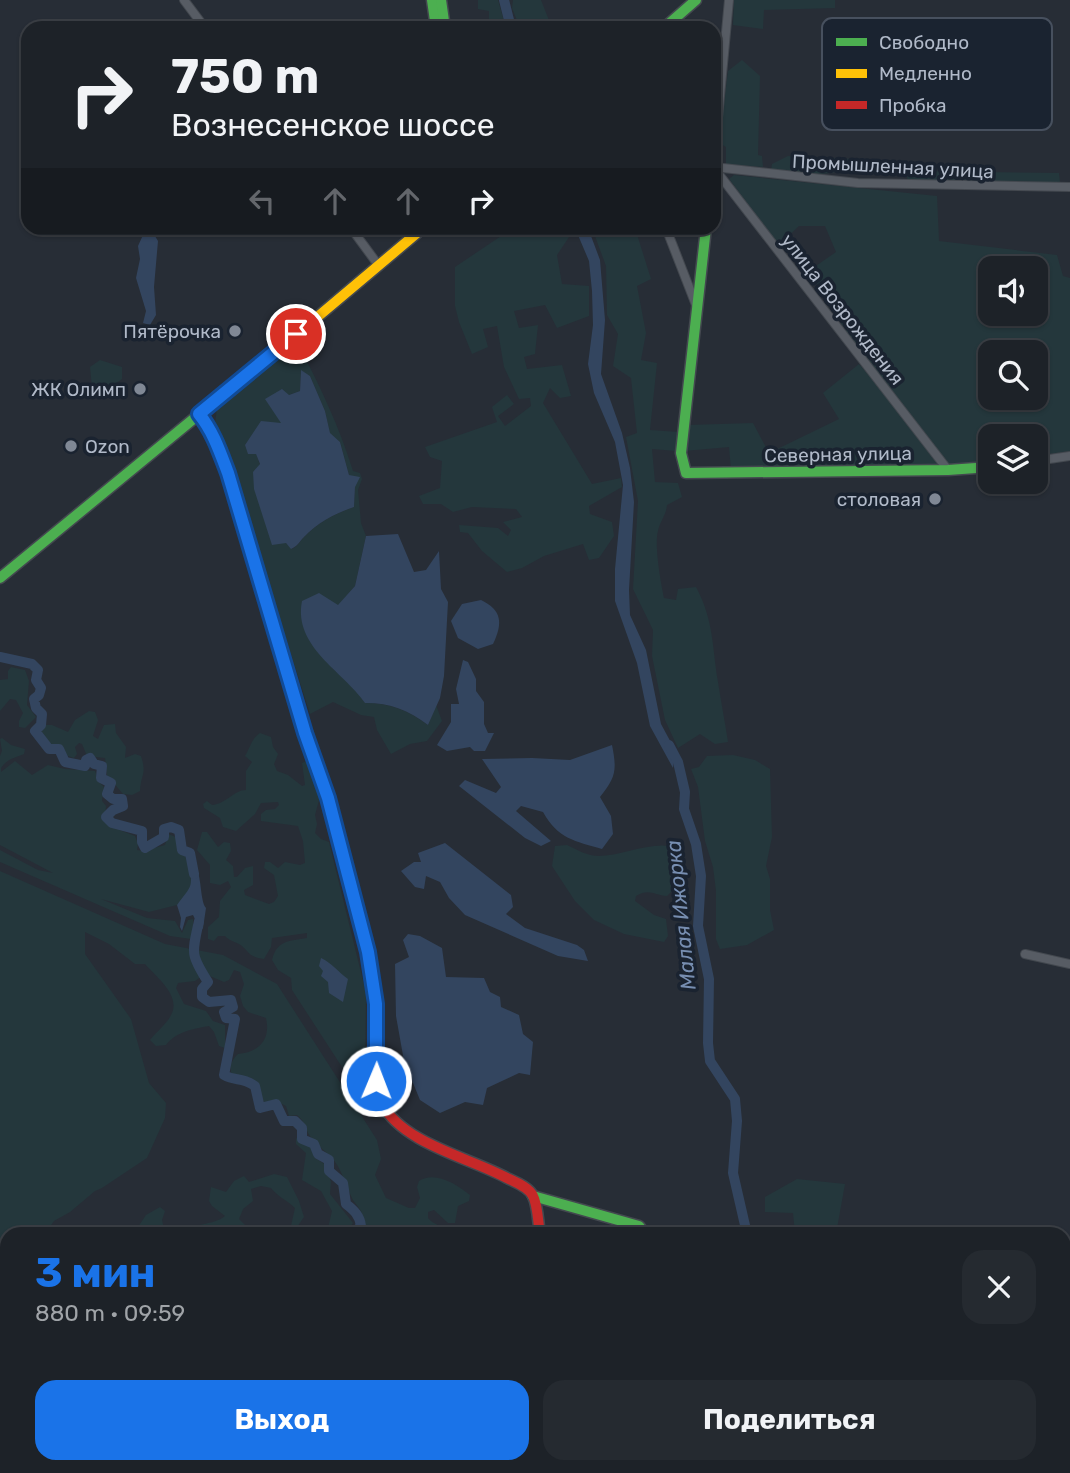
<!DOCTYPE html>
<html lang="ru">
<head>
<meta charset="utf-8">
<style>
	body { margin:0; font-family:Rubik,sans-serif; background:#252a30; color:#f1f3f6; height:100vh; display:flex; flex-direction:column; font-size:26px; white-space:nowrap }
	* { box-sizing:border-box; margin:0 }
	p { font-size:23px; color:#a0a4a8 }
	.icon { flex:none; width:38px; height:38px; fill:none; stroke:currentColor; stroke-width:2; stroke-linecap:round; stroke-linejoin:round }
	.map { position:relative; flex:1; overflow:hidden }
	.drawer { position:absolute; left:0px; top:1227px; width:1071px; height:247px; display:flex; flex-direction:column; background:#1d2228; border-radius:21px 21px 0 0; box-shadow:0 2px 5px #0004,0 0 0 2px #3b3f45 }
	.drawer>* { flex:none }
	.banner { position:absolute; left:21px; top:21px; width:700px; height:214px; border-radius:21px; box-shadow:0 2px 5px #0004,0 0 0 2px #3b3f45; background:#1d2228; color:#f1f3f6; overflow:hidden }
	.tools { position:absolute; left:978px; top:256px; display:grid; gap:14px }
	.tools a { display:grid; place-items:center; width:70px; height:70px; border-radius:14px; background:#1d2228; box-shadow:0 2px 5px #0004,0 0 0 2px #3b3f45; font-size:35px }
	.pin { position:absolute; display:grid; place-items:center; width:60px; height:60px; color:#fff; margin:-30px; border:4px solid #fff; border-radius:50%; box-shadow:0 2px 7px #0007 }
	.me { position:absolute; width:77px; margin:-38px; rotate:1deg; stroke-linejoin:round; filter:drop-shadow(0 0 5px #0008) }
	.turn { display:flex; align-items:center; gap:24px; height:147px; padding:0 35px; font-size:32px }
	.turn .icon { width:91px; height:91px; stroke-width:2.5 }
	.turn b { display:block; font-size:49px; line-height:60px }
	.lanes { display:flex; align-items:center; height:66px; padding:0 35px; background:#0003; justify-content:center; gap:35px; direction:ltr }
	.lanes .off { opacity:.35 }
	.round { display:grid; place-items:center; flex:none; width:74px; height:74px; border-radius:21px; background:#252a30 }
	.summary { display:flex; align-items:center; justify-content:space-between; height:119px; padding:0 35px }
	h1 { font-size:42px; font-weight:700; line-height:52px; color:#1a73e8 }
	.primary-button { display:flex; gap:14px; margin-top:auto; padding:14px 35px }
	.primary-button a { flex:1; height:80px; border-radius:21px; background:#1a73e8; color:#fff; font-size:28px; font-weight:700; line-height:80px; text-align:center }
	.primary-button a+a { background:#252a30; color:#f1f3f6 }
	.map>svg:first-child { display:block }
	.green { fill:#24373c; fill-rule:evenodd }
	.water { fill:#33455f }
	.lines { fill:none; stroke-linecap:round; stroke-linejoin:round }
	.stream { stroke:#33455f; stroke-width:2 }
	.river { stroke:#33455f; stroke-width:10 }
	.street-casing { stroke:#43484f; stroke-width:10 }
	.fast-casing { stroke:#43484f; stroke-width:13 }
	.slow-casing { stroke:#43484f; stroke-width:13 }
	.jam-casing { stroke:#43484f; stroke-width:13 }
	.street { stroke:#575c64; stroke-width:8 }
	.fast { stroke:#4caf50; stroke-width:10 }
	.slow { stroke:#ffc107; stroke-width:10 }
	.jam { stroke:#c62828; stroke-width:10 }
	.route-casing { stroke:#114b97; stroke-width:18 }
	.route { stroke:#1a73e8; stroke-width:12 }
	.poi-dot { fill:#808895; stroke:#1a2330; stroke-width:2.5 }
	.labels { text-anchor:middle; stroke-width:7; stroke-linejoin:round; paint-order:stroke }
	.street-label { font-size:19px; fill:#b0b9c8; stroke:#1a2330 }
	.poi-label { font-size:19px; fill:#b0b9c8; stroke:#1a2330; text-anchor:end }
	.water-label { font-size:21px; font-style:italic; fill:#778eb1; stroke:#1a2330 }
	.key { fill:#1a2330; stroke:#47505e; stroke-width:2 }
	.key-label { font-size:19px; fill:#b0b9c8 }
</style>
</head>
<body>
<div class="map">
<svg width="1070" height="1473" viewBox="0 0 1070 1473">
	<rect width="100%" height="100%" fill="#272d36"/>
	<g class="green">
		<path d="M478,0H498L506,28H489V11L478,9Z"/>
		<path d="M513,0H541L552,28H520L512,8Z"/>
		<path d="M734,0H835V8L764,10L763,29L733,25Z"/>
		<path d="M742,60L760,76L758,155L762,156L763,167L726,164V147L719,143L728,71Z"/>
		<path d="M788,156L857,159C842,182 794,172 771,170L772,164Z"/>
		<path d="M908,171L1059,173L1060,183L907,180Z"/>
		<path d="M734,175L937,196L939,241L1057,255L1063,276L1070,278V451L1036,456V436H990V463L949,465C902,403 844,339 810,270L836,252L825,226H799L779,245L729,179ZM990,268H1036V313H990ZM990,352H1036V397H990Z"/>
		<path d="M513,228H572L573,231L557,255L562,284L589,286V316L557,328L545,305L514,311L519,328L538,325L535,354L524,357L527,369L562,365L571,396L560,398L550,388L543,403L592,484L621,478L622,487L589,506L590,514L612,522L614,536L599,558L589,560L583,544L544,556L522,568L507,572L482,551L468,533L460,532L459,525L498,528L508,536L511,530L503,522L522,517L516,509L472,507L453,512L441,504H423L419,496L440,488L442,461L430,457L425,447L497,422L492,407L507,395L514,404L498,416L505,426L531,406L530,398L519,399L504,367L497,326L483,329L488,347L472,354L459,322L455,306V267Z"/>
		<path d="M592,228H635L651,279L637,286L646,333L641,360L657,363L650,430L679,432L676,451L652,449L655,482L678,483L682,497L667,505C666,516 660,521 658,531C654,545 661,584 664,598L676,600L678,589L696,587C714,621 712,646 718,682C721,702 725,722 728,742L715,744L700,734L678,748L665,720L652,656L653,630L633,589L638,501L626,437L637,433L631,378L613,366L618,334L607,315L606,266Z"/>
		<path d="M298,344C320,386 339,426 353,471L360,473L362,479L358,490L361,523L366,536L355,586L338,606L332,668L355,688L365,703C390,703 408,710 428,725L436,705L442,721L427,741L410,744L391,754L377,730L374,717L361,715L333,702L310,714L225,447L215,424L217,407ZM301,371L310,376L325,411L330,434L340,442L349,475L355,487L354,507C336,513 317,523 304,537C299,542 299,545 292,549L286,543L256,453L245,445L253,434L282,424L289,395L300,391Z"/>
		<path d="M100,360L122,367V379L93,399L90,367Z"/>
		<path d="M859,364L884,393L939,465L937,467L731,470L729,447L684,451L687,425L753,423L769,453L839,419L823,393Z"/>
		<path d="M11,667L25,670L29,681L27,705L36,717L25,728L19,727V721L23,713L16,700L10,699L0,711V680L8,679V671Z"/>
		<path d="M89,711L95,712L98,720L93,736L98,739L104,725L115,724L116,733L126,747L125,758L135,754L141,756C147,775 141,773 140,791L132,795L123,794L107,775L105,758L87,756L82,744L79,743L75,747L77,754L74,758L65,755L63,746L46,743L41,732L46,725H52L68,732L75,720Z"/>
		<path d="M260,733L271,737L273,747L278,754L274,764L277,771L288,775L302,786L305,785L302,763L307,761L321,793L315,815L317,824L315,833L321,839L329,842L366,993L365,1075L356,1080L351,1078L342,1067L292,990L291,978L278,970L272,960C277,940 289,941 307,938V933L272,938L271,947L264,959C247,957 249,950 239,944C233,941 230,941 225,936H218L214,941L208,939V927L219,917L220,901L231,887L228,881L220,885L210,883V865L197,850L202,832H207L218,847L224,842L230,843L231,851L226,860L233,866L234,877H237L245,868L253,866V885L244,890L245,895L269,904L274,902L278,896L274,875L264,868L265,862H270L278,868L285,862L300,865L305,863L303,841L298,826L261,821V814L266,810L275,809L279,805L278,802L261,803L255,814L236,831L223,827L220,818L204,808L203,804L207,801L212,805C226,804 234,790 246,790V771L252,762L245,756C250,748 252,738 260,733Z"/>
		<path d="M2,738L11,745L25,749L24,754C14,758 7,759 1,768V772L15,761L32,775L48,765L65,769L95,771L99,782L104,787L102,801L106,806L105,817L109,826L135,836L138,844L137,850L143,851L165,845L168,834L176,837L179,851L189,859L194,879L186,896L177,905L149,912L101,899L147,918L175,921L182,933L188,920L193,919V933L191,939L170,936L0,862V850L38,870L53,873L0,845V756L2,751L0,739Z"/>
		<path d="M733,755L755,760L770,769L772,837L766,866L770,879V910L774,930L747,945L720,949L716,939V891L713,867L705,841L698,787L691,769L699,767L707,756Z"/>
		<path d="M567,845C578,850 587,856 599,856C622,856 659,838 677,849L675,888L667,896C654,895 649,888 636,896L635,901L654,915L666,919L668,936L664,942L624,934L594,920L575,901L552,866L555,846Z"/>
		<path d="M0,871L165,944L223,955L277,984L377,1140L381,1159L375,1175L386,1198L409,1208H415L420,1198L417,1187L419,1181C435,1170 458,1185 470,1195L469,1201L458,1206L455,1223H448L434,1210L428,1212V1218C433,1225 444,1225 447,1234H395L392,1228L386,1226L380,1234H357C363,1229 365,1222 362,1214C361,1209 356,1205 353,1200C346,1187 342,1168 331,1157C324,1150 313,1142 308,1133C305,1126 304,1121 297,1115L289,1116L286,1106L276,1101L264,1102C253,1082 262,1075 232,1076C229,1066 231,1061 238,1054C259,1052 271,1040 266,1018L248,1012L243,1006L240,996L244,984L240,972L234,970L229,980L224,982L205,974L195,981L178,983L176,988L184,1004L206,1011L213,1021L225,1025V1048L219,1046L214,1032L209,1026C193,1029 177,1031 166,1045L156,1046L150,1040C157,1031 168,1023 172,1013C180,994 155,976 145,964H135L109,944L85,932V954L131,1019L149,1083L166,1103L165,1118L147,1158L102,1188L95,1191L70,1212L54,1221L45,1234H7V1262L0,1267Z"/>
		<path d="M296,1138L311,1148L315,1158L326,1165L331,1182L330,1194L353,1223L345,1234H319L328,1228L332,1211L321,1191L302,1180L306,1153L296,1144Z"/>
		<path d="M274,1174L287,1177L299,1201L304,1217L295,1230L291,1226L295,1208C287,1200 278,1197 271,1188L261,1186L251,1189L253,1201L243,1209L239,1219L247,1227L240,1234H140L136,1230L146,1215L160,1207L165,1211L162,1220L164,1229L183,1233C194,1222 213,1226 225,1216L212,1206L209,1201L211,1187L226,1192L234,1181L244,1176L249,1182Z"/>
		<path d="M797,1179L845,1184L836,1234H795L793,1213L765,1212V1197Z"/>
		<path d="M0,1335H4V1360L7,1362V1466L287,1467L281,1473H0Z"/>
		<path d="M416,1467H496L497,1473H415Z"/>
		<path d="M785,1467H873L878,1473H789Z"/>
	</g>
	<g class="water">
		<path d="M143,228H150L158,241L154,287L156,315L150,325L143,323L146,311L136,278L140,259L138,246L143,235Z"/>
		<path d="M575,228H588L600,260L605,320L601,374L622,433L630,468L634,502L629,590L630,615L646,650L661,724L675,750L673,768L650,726L637,663L615,601V569L623,485L615,442L594,393L588,364L593,325L592,291L589,261Z"/>
		<path d="M301,370L310,376L325,411L330,433L340,442L349,475L360,477L355,487L354,507C336,513 317,523 304,537C299,542 298,546 291,549L286,543L272,545L254,489L253,472L260,464L256,454H248L245,445L261,421L281,423L265,399L282,389L289,395L300,391Z"/>
		<path d="M398,534L414,572L426,570L439,551L441,589L448,602L444,676L440,698L428,725C408,710 391,703 365,703C343,671 293,647 302,601L319,593L338,605L355,586L366,536Z"/>
		<path d="M481,600C502,610 503,623 493,644L478,649L458,638L451,621L462,604Z"/>
		<path d="M463,660L468,662L476,679V691L484,702V724L488,733H494L485,751H474L470,747L447,751L437,745L451,722V704H459L456,689Z"/>
		<path d="M612,745C617,770 616,777 600,797L611,816L613,834L602,849C575,841 558,839 543,812L521,806L516,811L551,841L541,846L525,838L459,786L465,780L496,793L501,787L482,759L532,758L570,760Z"/>
		<path d="M445,843L511,895L513,907L506,914L525,928L577,945L584,950L588,961L558,956L465,915L449,898L440,882L426,876L424,889L415,887L401,871L414,862H421L418,853Z"/>
		<path d="M195,863C202,877 200,901 206,908L203,928L199,933L195,931L196,921L193,915L186,917L182,931L180,927L181,918L177,905C192,885 193,888 189,864Z"/>
		<path d="M408,934L420,936L442,948L446,977L484,978L490,992L500,997L501,1007L519,1015L523,1034L533,1042L530,1075L519,1073L487,1088L483,1105L465,1102L440,1113L420,1100L404,1061L396,1016L395,964L409,957L403,940Z"/>
		<path d="M321,958C332,963 338,972 348,979L343,1002L329,993L328,982L321,976L323,971L319,966Z"/>
	</g>
	<g class="lines">
		<path class="stream" d="M1017,1466V1473"/>
		<g class="river">
			<path d="M504,0L511,28"/>
			<path d="M0,657L32,664L38,670L36,680L41,688L39,695L34,699L36,708L42,714L41,725L35,731L49,749H59L65,762L85,766L86,760L90,758L94,764L102,766L101,778L111,783L107,794L113,799H122L123,806L113,810L106,817L112,823L142,831V842L145,848L164,837V829L171,827L179,830L182,850L190,853L194,874"/>
			<path d="M669,745L678,762L685,792L684,809L696,844L701,876L698,926L709,979L708,1043L710,1061L735,1099L737,1121L733,1173L747,1234"/>
			<path d="M199,921C192,953 190,954 208,982L202,989V997L209,1002L231,1000L233,1007L224,1012L226,1018L235,1019L224,1075C236,1082 241,1076 255,1086L260,1108L276,1104L284,1121H295L302,1128V1139L314,1144L318,1154L329,1160V1171L343,1183L346,1204C354,1210 360,1216 361,1226L352,1234"/>
			<path d="M524,1466L527,1473"/>
		</g>
		<defs>
			<g id="street">
				<path d="M184,0L205,28"/>
				<path d="M714,160L729,0"/>
				<path d="M714,167L858,183L1070,187"/>
				<path d="M714,168L948,470"/>
				<path d="M351,228L379,266"/>
				<path d="M666,228L696,305"/>
				<path d="M1036,461L1070,456"/>
				<path d="M1025,954L1070,964"/>
				<path d="M961,1466L962,1473"/>
			</g>
			<g id="fast">
				<path d="M432,0L436,28"/>
				<path d="M441,0L445,28"/>
				<path d="M664,28L696,0"/>
				<path d="M706,228L681,453L686,473L948,470L990,467"/>
				<path d="M0,578L315,319"/>
				<path d="M272,621L305,733L328,798L368,952L376,1004V1061"/>
				<path d="M533,1196L639,1226L645,1234"/>
			</g>
			<path id="slow" d="M315,319L423,228"/>
			<g id="jam">
				<path d="M199,414L212,435L228,473L272,621"/>
				<path d="M376,1061C376,1075 375,1091 382,1104C404,1144 468,1157 507,1178C515,1182 529,1187 533,1196C538,1206 538,1223 540,1234"/>
				<path d="M1064,1437H1070"/>
				<path d="M503,1466L504,1473"/>
			</g>
		</defs>
		<use href="#street" class="street-casing"/>
		<use href="#fast" class="fast-casing"/>
		<use href="#slow" class="slow-casing"/>
		<use href="#jam" class="jam-casing"/>
		<use href="#street" class="street"/>
		<use href="#fast" class="fast"/>
		<use href="#slow" class="slow"/>
		<use href="#jam" class="jam"/>
	</g>
	<g class="lines">
		<defs>
			<path id="route" d="M296,334L199,414C213,431 220,452 228,473L305,733L328,798L368,952L376,1004V1081"/>
		</defs>
		<use href="#route" class="route-casing"/>
		<use href="#route" class="route"/>
	</g>
	<g class="poi-dot">
		<circle cx="235" cy="331" r="7"/>
		<circle cx="140" cy="389" r="7"/>
		<circle cx="71" cy="446" r="7"/>
		<circle cx="935" cy="499" r="7"/>
	</g>
	<g class="labels">
		<g class="street-label">
			<text transform="translate(893 166) rotate(3)" y="7">Промышленная улица</text>
			<text transform="translate(843 309) rotate(52)" y="7">улица Возрождения</text>
			<text transform="translate(838 454) rotate(-1)" y="7">Северная улица</text>
		</g>
		<g class="poi-label">
			<text x="221" y="338">Пятёрочка</text>
			<text x="126" y="396">ЖК Олимп</text>
			<text x="85" y="453" text-anchor="start">Ozon</text>
			<text x="921" y="506">столовая</text>
		</g>
		<g class="water-label">
			<text transform="translate(681 915) rotate(-96)" y="7">Малая Ижорка</text>
		</g>
	</g>
	<rect x="822" y="18" width="230" height="112" rx="10" class="key"/>
	<rect x="836" y="38" width="31" height="8" fill="#4caf50"/>
	<rect x="836" y="69" width="31" height="9" fill="#ffc107"/>
	<rect x="836" y="101" width="31" height="8" fill="#c62828"/>
	<g class="key-label">
		<text x="879" y="49">Свободно</text>
		<text x="879" y="80">Медленно</text>
		<text x="879" y="112">Пробка</text>
	</g>
</svg>
<div class="tools">
<a><svg class="icon" aria-label="sound" viewBox="0 0 24 24"><path d="M4 9h4l5-4v14l-5-4H4zM17 9q2 3 0 6"/></svg></a>
<a><svg class="icon" aria-label="search" viewBox="0 0 24 24"><circle cx="10" cy="10" r="6"/><path d="M15 15l6 6"/></svg></a>
<a><svg class="icon" aria-label="layers" viewBox="0 0 24 24"><path d="M12 4l9 5-9 5-9-5zM3 14l9 5 9-5"/></svg></a>
</div>
<div class="pin" style="left:296px;top:334px;background:#d93025"><svg class="icon" aria-label="arrive" viewBox="0 0 24 24"><path d="M6 21V4h12l-3 4 3 4H6"/></svg></div>
<svg class="me" style="left:376px;top:1081px" viewBox="-20 -20 40 40"><circle r="17" fill="#1a73e8" stroke="#fff" stroke-width="3"/><path d="M0-11L8 9 0 5-8 9z" fill="#fff"/></svg>
<div class="banner">
<div class="turn"><svg class="icon" aria-label="right" viewBox="0 0 24 24"><path d="M7 20v-9h11M14 6l5 5-5 5"/></svg><div><b>750 m</b>Вознесенское шоссе</div></div>
<div class="lanes"><svg class="icon off" aria-label="left" viewBox="0 0 24 24"><path d="M17 20v-9H6M10 6l-5 5 5 5"/></svg><svg class="icon off" aria-label="ahead" viewBox="0 0 24 24"><path d="M12 20V5M6 11l6-6 6 6"/></svg><svg class="icon off" aria-label="ahead" viewBox="0 0 24 24"><path d="M12 20V5M6 11l6-6 6 6"/></svg><svg class="icon" aria-label="right" viewBox="0 0 24 24"><path d="M7 20v-9h11M14 6l5 5-5 5"/></svg></div>
</div>
<section class="drawer">
<div class="summary"><div><h1>3 мин</h1><p>880 m · 09:59</p></div><a class="round"><svg class="icon" aria-label="close" viewBox="0 0 24 24"><path d="M6 6l12 12M18 6L6 18"/></svg></a></div>
<div class="primary-button"><a>Выход</a><a>Поделиться</a></div>
</section>
</div>
</body>
</html>
